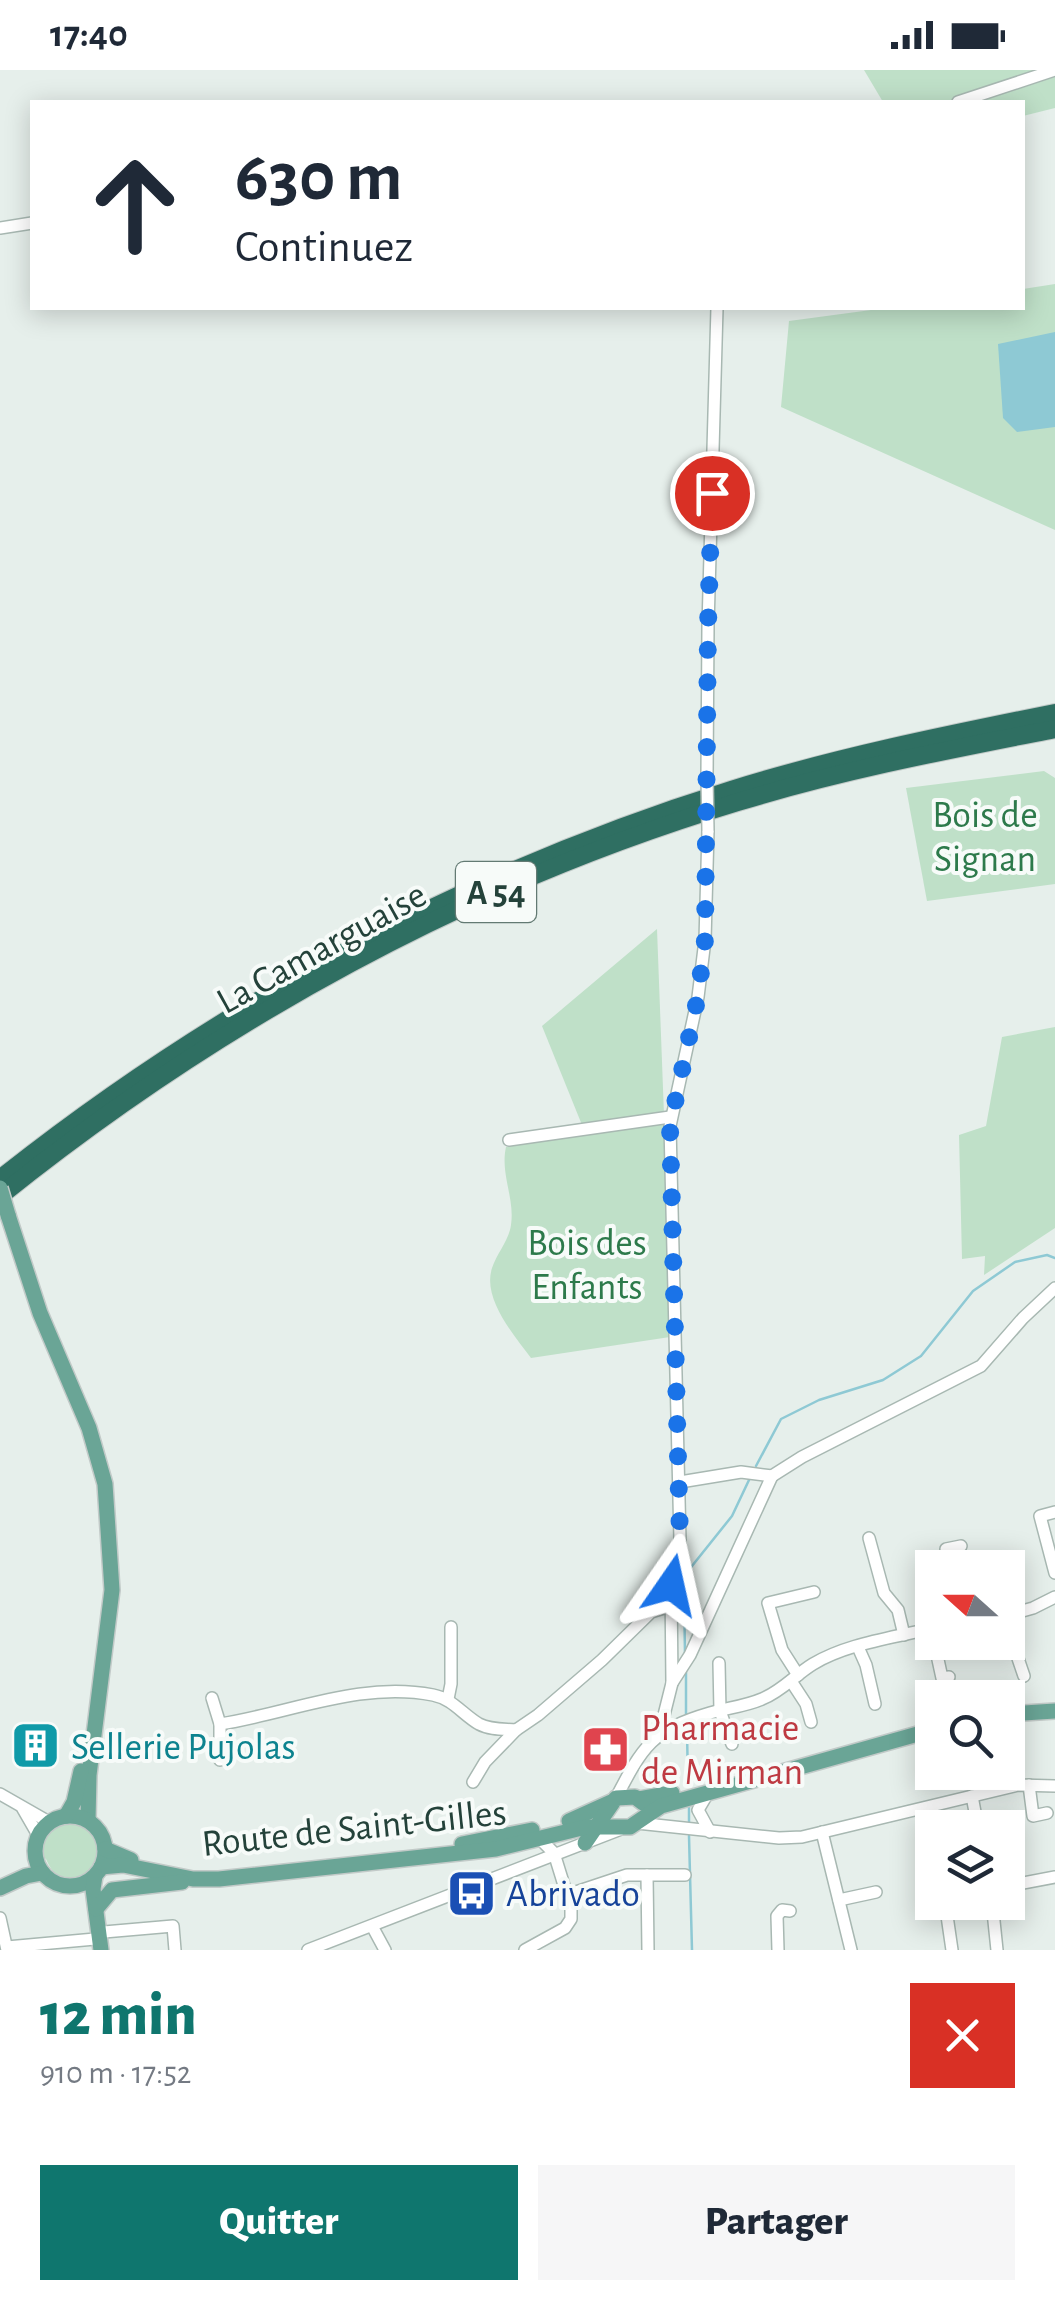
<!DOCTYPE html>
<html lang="fr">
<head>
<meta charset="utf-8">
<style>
	body { margin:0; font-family:"Alegreya Sans",sans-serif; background:#f6f6f7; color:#1f2937; height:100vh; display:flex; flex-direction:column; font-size:38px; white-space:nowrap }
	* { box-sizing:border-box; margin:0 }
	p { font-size:32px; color:#747a83 }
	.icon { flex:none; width:55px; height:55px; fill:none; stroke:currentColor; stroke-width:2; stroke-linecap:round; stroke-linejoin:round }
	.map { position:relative; height:1880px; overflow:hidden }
	.drawer { display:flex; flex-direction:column; background:#fff; flex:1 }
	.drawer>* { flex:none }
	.guide { position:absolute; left:30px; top:30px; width:995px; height:210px; border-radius:0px; box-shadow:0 5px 25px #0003; background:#fff; color:#1f2937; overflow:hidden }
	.needle { width:65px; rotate:291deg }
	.controls { position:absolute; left:915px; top:1480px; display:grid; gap:20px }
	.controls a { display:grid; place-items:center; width:110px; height:110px; border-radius:0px; background:#fff; box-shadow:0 5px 25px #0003; font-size:50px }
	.pin { position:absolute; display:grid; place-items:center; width:85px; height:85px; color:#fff; margin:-42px; border:5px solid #fff; border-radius:50%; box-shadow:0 2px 10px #0007 }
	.me { position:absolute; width:110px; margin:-55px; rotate:11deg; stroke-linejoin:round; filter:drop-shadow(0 0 8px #0008) }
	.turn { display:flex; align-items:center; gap:35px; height:210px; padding:0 40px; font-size:45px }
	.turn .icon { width:130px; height:130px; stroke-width:2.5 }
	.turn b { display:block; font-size:70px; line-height:85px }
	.round { display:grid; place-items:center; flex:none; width:105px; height:105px; border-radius:0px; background:#f6f6f7 }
	.headline { display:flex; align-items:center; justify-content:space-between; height:170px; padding:0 40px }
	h1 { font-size:60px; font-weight:800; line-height:75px; color:#0f766e }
	.cta { display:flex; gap:20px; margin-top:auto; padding:20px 40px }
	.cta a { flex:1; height:115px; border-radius:0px; background:#0f766e; color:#fff; font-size:40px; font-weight:800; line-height:115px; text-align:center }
	.cta a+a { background:#f6f6f7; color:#1f2937 }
	.status { display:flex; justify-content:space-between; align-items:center; height:70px; padding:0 50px; background:#fff; direction:ltr }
	.status svg { height:28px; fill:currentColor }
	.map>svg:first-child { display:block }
	.green { fill:#bfe0c8 }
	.water { fill:#8ec9d4 }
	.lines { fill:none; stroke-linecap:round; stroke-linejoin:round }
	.stream { stroke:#8ec9d4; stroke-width:2.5 }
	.minor-casing { stroke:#a8b8b2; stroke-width:14 }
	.major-casing { stroke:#c2cac8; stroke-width:18 }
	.highway-casing { stroke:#c2cac8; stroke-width:20 }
	.minor { stroke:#fff; stroke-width:11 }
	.major { stroke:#6aa596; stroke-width:15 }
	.highway { stroke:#2f6f62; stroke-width:18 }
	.minor-bridge-casing { stroke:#a8b8b2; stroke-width:14; stroke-linecap:butt }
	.major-bridge-casing { stroke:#c2cac8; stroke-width:18; stroke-linecap:butt }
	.minor-bridge { stroke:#fff; stroke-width:11 }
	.major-bridge { stroke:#6aa596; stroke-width:15 }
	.route { stroke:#1a73e8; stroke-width:18; stroke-dasharray:0 32.4 }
	.labels { text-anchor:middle; stroke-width:8; stroke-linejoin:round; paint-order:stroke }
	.shield { fill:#f7fbf9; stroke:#637a73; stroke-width:2.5 }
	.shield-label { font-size:35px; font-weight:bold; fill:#24423a }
	.park-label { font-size:38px; fill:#2d7a4b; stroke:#f7fbf9 }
	.street-label { font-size:38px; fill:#24423a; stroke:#f7fbf9 }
	.health-label { font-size:38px; fill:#be3a42; stroke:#f7fbf9; text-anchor:start }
	.culture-label { font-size:38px; fill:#0d838f; stroke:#f7fbf9; text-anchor:start }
	.transit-label { font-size:38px; fill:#164399; stroke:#f7fbf9; text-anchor:start }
</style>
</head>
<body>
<div class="status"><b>17:40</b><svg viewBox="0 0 49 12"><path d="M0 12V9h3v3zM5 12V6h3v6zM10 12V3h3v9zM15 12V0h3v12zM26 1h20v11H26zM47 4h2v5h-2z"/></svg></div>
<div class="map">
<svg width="1055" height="1880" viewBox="0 0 1055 1880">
	<rect width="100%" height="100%" fill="#e6efeb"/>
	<g class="green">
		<path d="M864,0H1055V38L1023,46L1022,32H883Z"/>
		<path d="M1055,214V460L781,337L789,251L886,238H1022L1023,219Z"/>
		<path d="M1044,701L1055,708V814L927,831L906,718Z"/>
		<path d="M657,859L664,1045L582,1055L542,956Z"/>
		<path d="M1055,957V1158L984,1205L985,1186L962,1189L959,1065L986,1056L1002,967Z"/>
		<path d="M665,1049L670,1267L531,1288C514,1265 482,1229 492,1198C497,1183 509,1170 511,1155C515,1128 500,1104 506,1077Z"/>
		<path d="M64,1753C136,1750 74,1855 46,1789L43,1787C42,1770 48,1759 64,1753Z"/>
	</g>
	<path class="water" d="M1055,262V357L1017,362L1003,348L998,274Z"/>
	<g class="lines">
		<g class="stream">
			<path d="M756,1396L781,1349L819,1330L883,1310L921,1286L973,1221L1015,1192L1047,1185L1055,1188"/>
			<path d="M685,1584L684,1522L688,1501L732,1446L749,1410"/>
			<path d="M686,1602V1644"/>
			<path d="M687,1660L688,1716"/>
			<path d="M689,1733V1753"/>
			<path d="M689,1766L692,1880"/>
		</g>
		<defs>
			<g id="minor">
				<path d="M958,32L1055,0"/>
				<path d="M0,158L32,153"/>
				<path d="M707,707L708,556L717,238"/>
				<path d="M509,1070L670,1047"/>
				<path d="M680,1412L741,1402L772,1406L802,1387L981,1296L1023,1248L1055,1218"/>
				<path d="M1055,1442L1040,1446L1055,1503"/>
				<path d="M869,1468L884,1523L898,1540L904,1565"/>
				<path d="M954,1498L946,1479L961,1476"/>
				<path d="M1008,1545L1033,1538L1055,1527"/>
				<path d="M1008,1559L1024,1606"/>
				<path d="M925,1560L937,1585L942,1608L949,1607"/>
				<path d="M858,1577L866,1595L875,1634"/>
				<path d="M719,1593L720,1641L732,1674"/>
				<path d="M798,1605L782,1580L768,1533L814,1522"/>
				<path d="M791,1611L806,1634L811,1652"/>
				<path d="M672,1613L690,1585L772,1406"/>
				<path d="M212,1628L220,1654"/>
				<path d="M448,1629L451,1614V1557"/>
				<path d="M664,1659L662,1653L672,1613L671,1515L680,1470L670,1056L698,927L705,870L708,761"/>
				<path d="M220,1690V1654C291,1643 360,1611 433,1625C453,1629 462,1644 479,1654C490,1660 504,1659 516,1660"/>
				<path d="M473,1712L485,1692L516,1660L538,1645L602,1590L651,1542L670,1536"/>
				<path d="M1029,1715L1033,1746L1047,1743"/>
				<path d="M708,1723L698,1740L710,1762"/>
				<path d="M0,1724L49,1752"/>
				<path d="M972,1726L978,1758"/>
				<path d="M616,1728C643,1676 652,1660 710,1643C727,1638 746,1636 762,1629C782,1621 795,1605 813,1594C848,1573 894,1568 932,1558"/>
				<path d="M23,1739L38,1765"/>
				<path d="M637,1753L779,1768L802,1767L1018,1715L1055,1716"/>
				<path d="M822,1762L851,1880"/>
				<path d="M647,1805L648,1880"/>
				<path d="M1008,1816L1055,1807"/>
				<path d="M567,1825L627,1805H685"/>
				<path d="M839,1830L876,1822"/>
				<path d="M945,1832L952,1880"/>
				<path d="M992,1832L997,1880"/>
				<path d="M0,1848L7,1880"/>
				<path d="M372,1856L385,1880"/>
				<path d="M7,1877L95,1869L104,1862L173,1856L175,1880"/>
				<path d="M308,1880L621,1759"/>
				<path d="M525,1880L565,1858L571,1849V1838L554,1783L539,1768"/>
				<path d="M778,1880L777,1846L782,1840L790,1841"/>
			</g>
			<g id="major">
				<path d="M8,1145L40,1243L89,1358L105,1414L112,1520L89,1705L88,1750"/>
				<path d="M1008,1644L1055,1641"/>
				<path d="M639,1729L672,1723"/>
				<circle cx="70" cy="1781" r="35"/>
				<path d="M66,1746L74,1732L81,1701"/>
				<path d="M569,1751L611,1732"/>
				<path d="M585,1773L616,1728L635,1727L643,1733"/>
				<path d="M462,1774L532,1760"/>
				<path d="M105,1779L131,1790"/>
				<path d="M101,1797L123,1795L193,1809H219L496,1779L586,1757H630L661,1736L932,1660"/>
				<path d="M95,1806L93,1819L101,1880"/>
				<path d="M0,1818L26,1806L42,1803"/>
				<path d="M96,1839L112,1820L182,1812"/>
			</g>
			<g id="highway">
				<path d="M0,1109C218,936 465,803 731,720C837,687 946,665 1055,643"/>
				<path d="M0,1126C219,950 469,813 738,732C842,700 948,680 1055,659"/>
			</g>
		</defs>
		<use href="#minor" class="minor-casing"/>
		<use href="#major" class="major-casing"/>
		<use href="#highway" class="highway-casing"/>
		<use href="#minor" class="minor"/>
		<use href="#major" class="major"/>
		<use href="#highway" class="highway"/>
		<defs>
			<path id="minor-bridge" d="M707,707L708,761"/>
			<path id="major-bridge" d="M0,1118L8,1145"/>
		</defs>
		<use href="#minor-bridge" class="minor-bridge-casing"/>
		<use href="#major-bridge" class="major-bridge-casing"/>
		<use href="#minor-bridge" class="minor-bridge"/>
		<use href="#major-bridge" class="major-bridge"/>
	</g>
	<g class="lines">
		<path class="route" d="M671,1515L680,1470L670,1056L698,926L705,870L708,556L712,423"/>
	</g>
	<defs>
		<symbol id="building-square" viewBox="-11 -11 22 22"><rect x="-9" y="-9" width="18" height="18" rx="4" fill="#0f9aa8" stroke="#f7fbf9"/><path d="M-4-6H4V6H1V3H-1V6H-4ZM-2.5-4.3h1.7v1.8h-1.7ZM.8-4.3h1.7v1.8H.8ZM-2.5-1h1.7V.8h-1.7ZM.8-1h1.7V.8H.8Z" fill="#fff"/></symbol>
		<symbol id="pharmacy-square" viewBox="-11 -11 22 22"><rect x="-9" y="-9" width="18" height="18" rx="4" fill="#e0444e" stroke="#f7fbf9"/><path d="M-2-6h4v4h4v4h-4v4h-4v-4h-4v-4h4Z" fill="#fff"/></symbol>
		<symbol id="bus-square" viewBox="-11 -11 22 22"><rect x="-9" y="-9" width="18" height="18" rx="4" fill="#1a4fb4" stroke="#f7fbf9"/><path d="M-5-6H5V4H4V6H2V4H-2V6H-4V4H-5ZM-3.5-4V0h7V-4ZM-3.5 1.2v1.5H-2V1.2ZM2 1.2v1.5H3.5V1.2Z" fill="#fff"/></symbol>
	</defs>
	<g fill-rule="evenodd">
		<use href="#building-square" x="8" y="1648" width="55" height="55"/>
		<use href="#pharmacy-square" x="578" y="1652" width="55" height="55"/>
		<use href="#bus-square" x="444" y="1796" width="55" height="55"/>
	</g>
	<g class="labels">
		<rect class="shield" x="456" y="792" width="80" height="60" rx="8"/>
		<g class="shield-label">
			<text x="496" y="834">A 54</text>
		</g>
		<g class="park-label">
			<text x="985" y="757">Bois de<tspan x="985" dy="44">Signan</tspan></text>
			<text x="587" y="1185">Bois des<tspan x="587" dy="44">Enfants</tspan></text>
		</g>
		<g class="street-label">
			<text transform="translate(321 877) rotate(-29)" y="13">La Camarguaise</text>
			<text transform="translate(354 1757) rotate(-6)" y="13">Route de Saint-Gilles</text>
		</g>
		<g class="health-label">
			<text x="641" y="1670">Pharmacie<tspan x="641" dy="44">de Mirman</tspan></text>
		</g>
		<g class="culture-label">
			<text x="71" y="1689">Sellerie Pujolas</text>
		</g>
		<g class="transit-label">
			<text x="506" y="1836">Abrivado</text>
		</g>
	</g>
</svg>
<div class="controls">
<a><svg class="needle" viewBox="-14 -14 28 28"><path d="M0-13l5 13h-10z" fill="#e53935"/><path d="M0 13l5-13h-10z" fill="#747a83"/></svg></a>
<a><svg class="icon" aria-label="search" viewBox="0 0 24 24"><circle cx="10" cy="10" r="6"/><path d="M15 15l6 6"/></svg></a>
<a><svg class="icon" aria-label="layers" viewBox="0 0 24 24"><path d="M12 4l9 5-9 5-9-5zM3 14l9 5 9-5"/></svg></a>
</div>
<div class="pin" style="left:712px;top:423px;background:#d93025"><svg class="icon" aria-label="arrive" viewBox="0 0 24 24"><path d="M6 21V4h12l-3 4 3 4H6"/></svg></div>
<svg class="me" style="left:671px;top:1515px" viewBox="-20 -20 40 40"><path d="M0-17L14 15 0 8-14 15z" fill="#1a73e8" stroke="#fff" stroke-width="4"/></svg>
<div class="guide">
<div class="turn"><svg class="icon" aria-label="ahead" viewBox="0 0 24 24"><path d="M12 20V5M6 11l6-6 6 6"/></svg><div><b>630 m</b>Continuez</div></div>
</div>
</div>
<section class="drawer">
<div class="headline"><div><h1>12 min</h1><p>910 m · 17:52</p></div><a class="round" style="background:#d93025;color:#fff"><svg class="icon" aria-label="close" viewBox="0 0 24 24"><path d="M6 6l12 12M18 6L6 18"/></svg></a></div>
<div class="cta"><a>Quitter</a><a>Partager</a></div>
</section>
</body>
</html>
